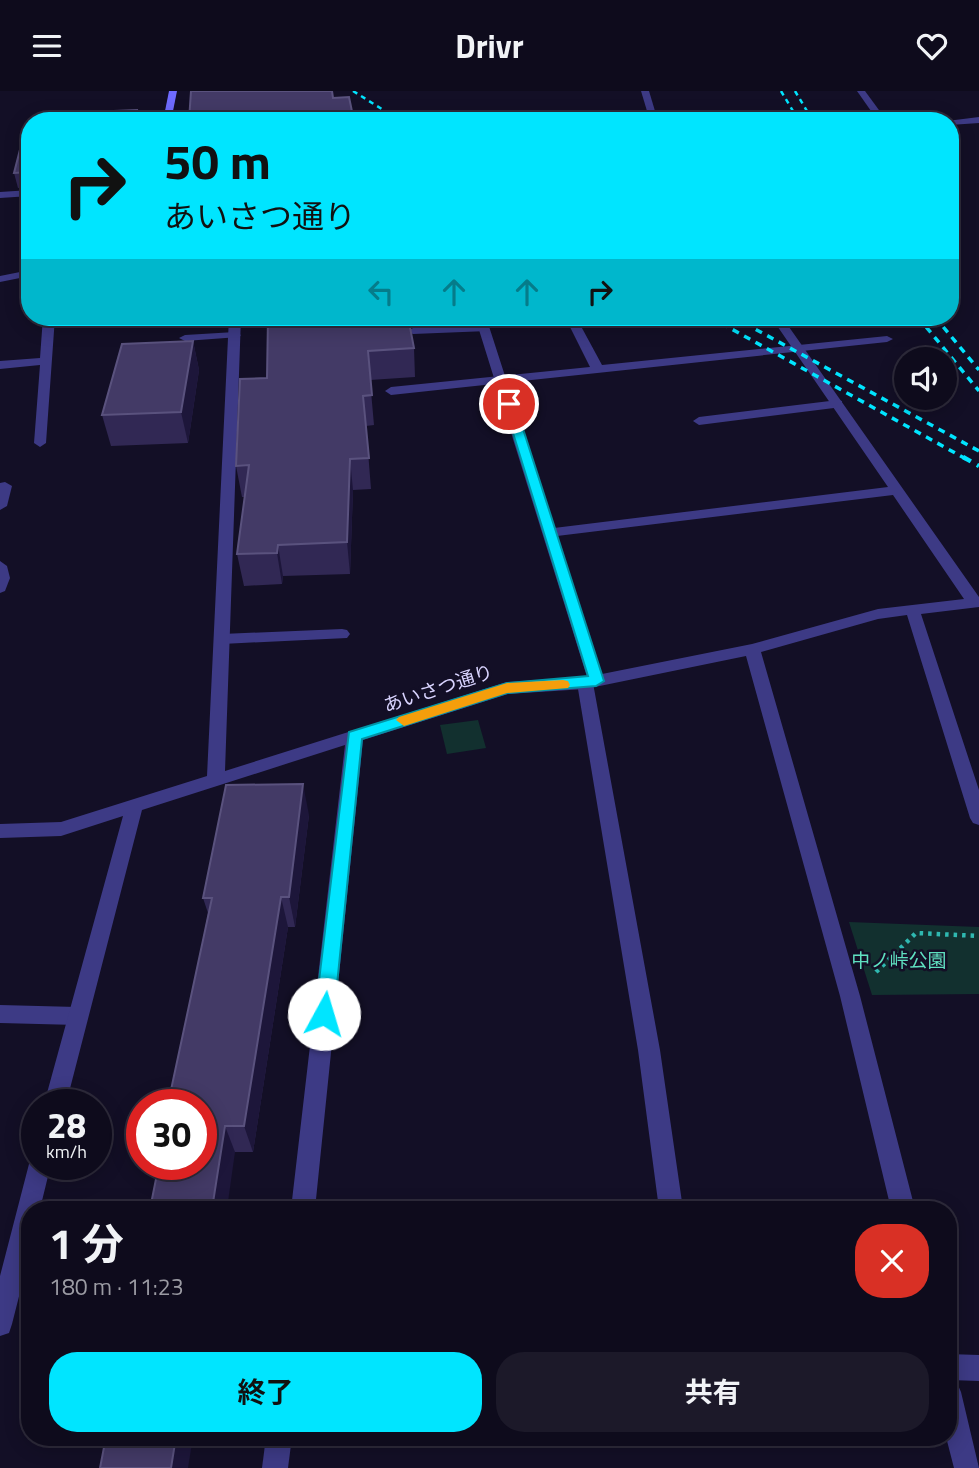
<!DOCTYPE html>
<html lang="ja">
<head>
<meta charset="utf-8">
<style>
	body { margin:0; font-family:"Titillium Web","Noto Sans JP",sans-serif; background:#1c1929; color:#f1f3f6; height:100vh; display:flex; flex-direction:column; font-size:26px; white-space:nowrap }
	* { box-sizing:border-box; margin:0 }
	p { font-size:23px; color:#9b9ba3 }
	.icon { flex:none; width:38px; height:38px; fill:none; stroke:currentColor; stroke-width:2; stroke-linecap:round; stroke-linejoin:round }
	.map { position:relative; flex:1; overflow:hidden }
	.drawer { position:absolute; left:21px; top:1110px; width:936px; height:245px; display:flex; flex-direction:column; background:#0e0b1c; border-radius:28px; box-shadow:0 4px 18px #0003,0 0 0 2px #2e2b3b }
	.drawer>* { flex:none }
	.banner { position:absolute; left:21px; top:21px; width:938px; height:214px; border-radius:28px; box-shadow:0 4px 18px #0003,0 0 0 2px #2e2b3b; background:#00e5ff; color:#111; overflow:hidden }
	.fabs { position:absolute; left:894px; top:256px; display:grid; gap:14px }
	.fabs a { display:grid; place-items:center; width:63px; height:63px; border-radius:50%; background:#0e0b1c; box-shadow:0 4px 18px #0003,0 0 0 2px #2e2b3b; font-size:35px }
	.speed { position:absolute; left:21px; top:998px; display:flex; gap:14px; font-size:35px; font-weight:700; text-align:center }
	.speed>* { display:grid; place-content:center; width:91px; height:91px; border-radius:50%; background:#0e0b1c; box-shadow:0 4px 18px #0003,0 0 0 2px #2e2b3b; line-height:1 }
	.speed small { font-size:18px; font-weight:400 }
	.speed .limit { border:10px solid #d22; background:#fff; color:#111 }
	.pin { position:absolute; display:grid; place-items:center; width:60px; height:60px; color:#fff; margin:-30px; border:4px solid #fff; border-radius:50%; box-shadow:0 2px 7px #0007 }
	.me { position:absolute; width:77px; margin:-38px; rotate:6deg; stroke-linejoin:round; filter:drop-shadow(0 0 5px #0008) }
	.turn { display:flex; align-items:center; gap:24px; height:147px; padding:0 28px; font-size:32px }
	.turn .icon { width:91px; height:91px; stroke-width:2.5 }
	.turn b { display:block; font-size:49px; line-height:60px }
	.lanes { display:flex; align-items:center; height:66px; padding:0 28px; background:#0003; justify-content:center; gap:35px; direction:ltr }
	.lanes .off { opacity:.35 }
	.round { display:grid; place-items:center; flex:none; width:74px; height:74px; border-radius:28px; background:#1c1929 }
	.head { display:flex; align-items:center; justify-content:space-between; height:119px; padding:0 28px }
	h1 { font-size:42px; font-weight:700; line-height:52px }
	.cta { display:flex; gap:14px; margin-top:auto; padding:14px 28px }
	.cta a { flex:1; height:80px; border-radius:28px; background:#00e5ff; color:#111; font-size:28px; font-weight:700; line-height:80px; text-align:center }
	.cta a+a { background:#1c1929; color:#f1f3f6 }
	header { display:flex; justify-content:space-between; align-items:center; height:91px; padding:0 28px; background:#0e0b1c; font-size:32px; font-weight:700 }
	.map>svg:first-child { display:block }
	.green { fill:#12302f }
	.lines { fill:none; stroke-linecap:round; stroke-linejoin:round }
	.path { stroke:#2fb8b0; stroke-width:4.5; stroke-dasharray:3.5 5; stroke-linecap:butt }
	.lane { fill:#3d3a85; fill-rule:evenodd }
	.street { fill:#3d3a85; fill-rule:evenodd }
	.secondary { fill:#6f6bff; fill-rule:evenodd }
	.rail-far2 { stroke:#00e5ff; stroke-width:2.5; stroke-dasharray:5 4.5; stroke-linecap:butt }
	.rail-far1 { stroke:#00e5ff; stroke-width:3.5; stroke-dasharray:7 6; stroke-linecap:butt }
	.rail { stroke:#00e5ff; stroke-width:4.5; stroke-dasharray:9 7; stroke-linecap:butt }
	.wall { fill:#312854 }
	.shaded-wall { fill:#1d163a }
	.building { fill:#433a66; stroke:#5a527e; stroke-width:2 }
	.route { fill:#00e5ff; stroke:#0095a6; stroke-width:2 }
	.slow { fill:#f59e0b }
	.labels { text-anchor:middle; stroke-width:5; stroke-linejoin:round; paint-order:stroke }
	.street-label { font-size:19px; fill:#d9d4ff; stroke:#130f26 }
	.park-label { font-size:19px; fill:#5fe0c0; stroke:#130f26 }
</style>
</head>
<body>
<header><svg class="icon" aria-label="menu" viewBox="0 0 24 24"><path d="M4 6h16M4 12h16M4 18h16"/></svg>Drivr<svg class="icon" aria-label="heart" viewBox="0 0 24 24"><path d="M12 20l-8-8c-3-5 5-10 8-4 3-6 11-1 8 4z"/></svg></header>
<div class="map">
<svg width="979" height="1377" viewBox="0 0 979 1377">
	<rect width="100%" height="100%" fill="#130f26"/>
	<g class="green">
		<path d="M478,629L486,657L447,663L440,634Z"/>
		<path d="M849,831L979,836V903L872,904Z"/>
	</g>
	<g class="lines">
		<path class="path" d="M876,881L916,842L979,845"/>
		<g class="lane">
			<path d="M568,226H576L602,274L887,245L893,248L887,251L391,304L385,300L391,296L590,276L566,228Z"/>
			<path d="M484,235L488,236V240L413,243L407,240L413,237Z"/>
			<path d="M235,241L241,244L239,246L185,250L179,247L185,244Z"/>
			<path d="M838,309L842,310V316L699,334L693,330L699,326Z"/>
			<path d="M342,538L347,539L350,543L347,547L222,553L214,548L222,543Z"/>
			<path d="M585,586L593,592L660,959L683,1118H659L638,959L577,592Z"/>
			<path d="M0,914L77,916L84,919L87,925L84,931L77,934L0,932Z"/>
		</g>
		<g class="street">
			<path d="M641,0H649L658,30H650Z"/>
			<path d="M857,0H865L887,30H878Z"/>
			<path d="M979,26V32L950,34V30H947Z"/>
			<path d="M30,99V105L0,107V101Z"/>
			<path d="M30,155V185L0,191V185L20,181L25,158Z"/>
			<path d="M43,226H55L46,352L40,356L34,352L40,274L0,278V270L40,267Z"/>
			<path d="M229,226H241L225,680L507,591L587,586L475,226H486L554,437L888,396L771,226H782L979,506V516L921,523L979,699V734L973,732L970,727L907,524L878,528L761,561L860,905L915,1118H891L840,905L746,565L585,598L508,603L363,649L315,1118H291L345,654L142,719L66,1013H44L123,725L61,745L0,747V733L61,731L207,685ZM893,404L964,508L878,518L752,553L602,583L557,445Z"/>
			<path d="M5,391L12,395L7,415L0,419V392Z"/>
			<path d="M0,470L7,475L10,487L5,500L0,502Z"/>
			<path d="M37,1063V1073H51L40,1118H30V1162L12,1233L9,1242L0,1245V1185L29,1073L32,1065Z"/>
			<path d="M948,1263L979,1264V1290L950,1289L957,1292L961,1301L979,1377H954L946,1346H948Z"/>
			<path d="M266,1346H292L288,1377H262Z"/>
		</g>
		<path class="secondary" d="M169,0H177L171,30H163Z"/>
		<g class="rail-far2">
			<path d="M353,0L401,30"/>
			<path d="M781,0L799,30"/>
			<path d="M795,0L813,30"/>
		</g>
		<g class="rail-far1">
			<path d="M710,226L966,368"/>
			<path d="M733,226L979,360"/>
			<path d="M918,226L979,300"/>
			<path d="M935,226L979,279"/>
		</g>
		<path class="rail" d="M963,366L979,375"/>
	</g>
	<g class="wall">
		<path d="M30,47V96L18,97L14,82Z"/>
		<path d="M362,227L414,257L415,286L370,289L374,334L366,335L371,398L353,399L350,483L283,485L282,493L244,495L237,463L245,406H242L236,375L267,287Z"/>
		<path d="M193,250L199,279L188,352L111,355L102,324Z"/>
		<path d="M309,724L295,836H288L253,1061H235L159,1073L208,822L203,807Z"/>
	</g>
	<g class="shaded-wall">
		<path d="M193,250L199,279L188,352L181,321Z"/>
		<path d="M350,368L353,399L350,483L347,451Z"/>
		<path d="M278,454L283,485L282,493L277,462Z"/>
		<path d="M303,693L309,724L295,836L289,806Z"/>
		<path d="M281,806L288,836L253,1061L244,1035Z"/>
		<path d="M225,1035L235,1061L227,1118H212Z"/>
		<path d="M176,1346H193L188,1377H171Z"/>
	</g>
	<g class="building">
		<path d="M191,0H332L333,7L349,6L354,30H189Z"/>
		<path d="M137,19L136,30H63L65,22Z"/>
		<path d="M23,47H30V81L14,82Z"/>
		<path d="M268,226H362V227L408,226L414,257L368,260L372,304L363,305L369,367L350,368L347,451L278,454L277,462L237,463L249,374L236,375L240,288L267,287Z"/>
		<path d="M193,250L181,321L102,324L122,253Z"/>
		<path d="M303,693L289,806H281L244,1035H225L212,1118H150L159,1073H201V1013H168L212,807H203L226,694Z"/>
		<path d="M106,1346H176L171,1377H100Z"/>
	</g>
	<path class="route" d="M509,310L515,313L604,590L596,595L507,602L362,648L334,923L331,929L324,932L318,929L315,923L349,641L507,592L588,585L504,313Z"/>
	<path class="slow" d="M563,589L568,590L570,594L568,597L507,602L404,635L396,629L399,626L507,592Z"/>
	<g class="labels">
		<g class="street-label">
			<text transform="translate(438 597) rotate(-18)" y="7">あいさつ通り</text>
		</g>
		<g class="park-label">
			<text x="899" y="876">中ノ峠公園</text>
		</g>
	</g>
</svg>
<div class="fabs">
<a><svg class="icon" aria-label="sound" viewBox="0 0 24 24"><path d="M4 9h4l5-4v14l-5-4H4zM17 9q2 3 0 6"/></svg></a>
</div>
<div class="speed"><div>28<small>km/h</small></div><div class="limit">30</div></div>
<div class="pin" style="left:509px;top:313px;background:#d93025"><svg class="icon" aria-label="arrive" viewBox="0 0 24 24"><path d="M6 21V4h12l-3 4 3 4H6"/></svg></div>
<svg class="me" style="left:324px;top:923px" viewBox="-20 -20 40 40"><circle r="19" fill="#fff"/><path d="M0-13L10 11 0 6-10 11z" fill="#00e5ff"/></svg>
<div class="banner">
<div class="turn"><svg class="icon" aria-label="right" viewBox="0 0 24 24"><path d="M7 20v-9h11M14 6l5 5-5 5"/></svg><div><b>50 m</b>あいさつ通り</div></div>
<div class="lanes"><svg class="icon off" aria-label="left" viewBox="0 0 24 24"><path d="M17 20v-9H6M10 6l-5 5 5 5"/></svg><svg class="icon off" aria-label="ahead" viewBox="0 0 24 24"><path d="M12 20V5M6 11l6-6 6 6"/></svg><svg class="icon off" aria-label="ahead" viewBox="0 0 24 24"><path d="M12 20V5M6 11l6-6 6 6"/></svg><svg class="icon" aria-label="right" viewBox="0 0 24 24"><path d="M7 20v-9h11M14 6l5 5-5 5"/></svg></div>
</div>
<section class="drawer">
<div class="head"><div><h1>1 分</h1><p>180 m · 11:23</p></div><a class="round" style="background:#d93025;color:#fff"><svg class="icon" aria-label="close" viewBox="0 0 24 24"><path d="M6 6l12 12M18 6L6 18"/></svg></a></div>
<div class="cta"><a>終了</a><a>共有</a></div>
</section>
</div>
</body>
</html>
